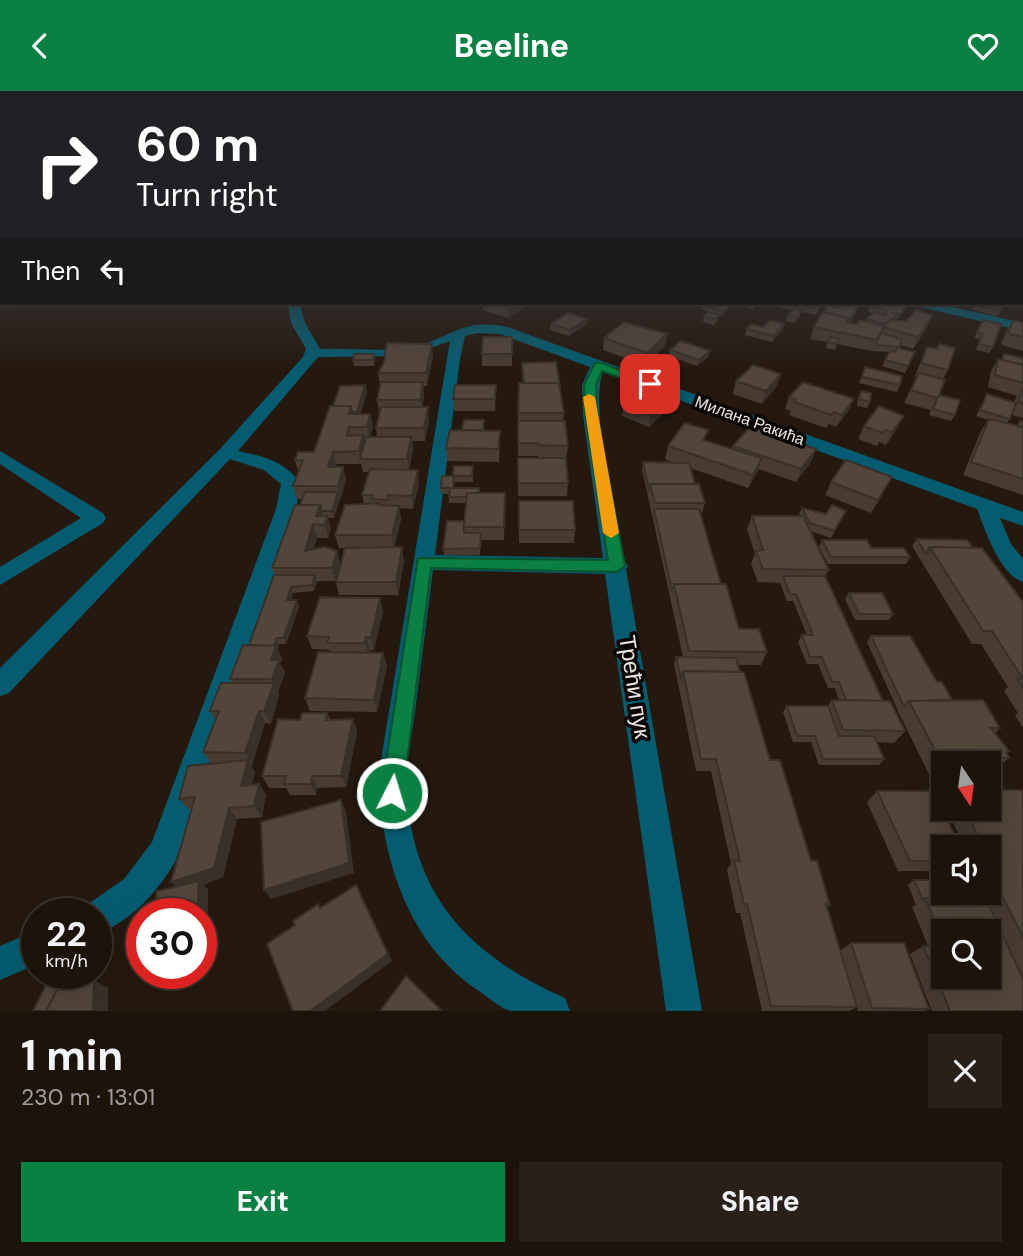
<!DOCTYPE html>
<html lang="en">
<head>
<meta charset="utf-8">
<style>
	body { margin:0; font-family:"DM Sans",sans-serif; background:#292019; color:#f1f3f6; height:100vh; display:flex; flex-direction:column; font-size:26px; white-space:nowrap }
	* { box-sizing:border-box; margin:0 }
	p { font-size:23px; color:#a09e9d }
	.icon { flex:none; width:38px; height:38px; fill:none; stroke:currentColor; stroke-width:2; stroke-linecap:round; stroke-linejoin:round }
	.map { position:relative; height:920px; overflow:hidden }
	.details { display:flex; flex-direction:column; background:#1c130b; flex:1 }
	.details>* { flex:none }
	.hud { position:absolute; left:0px; top:0px; width:1024px; height:214px; box-shadow:0 7px 28px #0002,0 0 0 2px #3a322c; background:#202124; color:#fff; overflow:hidden }
	.needle { width:46px; rotate:167deg }
	.fabs { position:absolute; left:931px; top:660px; display:grid; gap:14px }
	.fabs a { display:grid; place-items:center; width:70px; height:70px; border-radius:0px; background:#1c130b; box-shadow:0 7px 28px #0002,0 0 0 2px #3a322c; font-size:35px }
	.speed { position:absolute; left:21px; top:807px; display:flex; gap:14px; font-size:35px; font-weight:700; text-align:center }
	.speed>* { display:grid; place-content:center; width:91px; height:91px; border-radius:50%; background:#1c130b; box-shadow:0 7px 28px #0002,0 0 0 2px #3a322c; line-height:1 }
	.speed small { font-size:18px; font-weight:400 }
	.speed .limit { border:10px solid #d22; background:#fff; color:#111 }
	.pin { position:absolute; display:grid; place-items:center; width:60px; height:60px; color:#fff; margin:-30px; border-radius:14px; box-shadow:0 4px 10px #0006 }
	.me { position:absolute; width:77px; margin:-38px; rotate:5deg; stroke-linejoin:round; filter:drop-shadow(0 0 5px #0008) }
	.turn { display:flex; align-items:center; gap:24px; height:147px; padding:0 21px; font-size:32px }
	.turn .icon { width:91px; height:91px; stroke-width:2.5 }
	.turn b { display:block; font-size:49px; line-height:60px }
	.then { display:flex; align-items:center; height:66px; padding:0 21px; background:#0003; gap:14px; font-size:26px }
	.round { display:grid; place-items:center; flex:none; width:74px; height:74px; border-radius:0px; background:#292019 }
	.overview { display:flex; align-items:center; justify-content:space-between; height:119px; padding:0 21px }
	h1 { font-size:42px; font-weight:700; line-height:52px }
	.primary-button { display:flex; gap:14px; margin-top:auto; padding:14px 21px }
	.primary-button a { flex:1; height:80px; border-radius:0px; background:#0b8043; color:#fff; font-size:28px; font-weight:700; line-height:80px; text-align:center }
	.primary-button a+a { background:#292019; color:#f1f3f6 }
	header { display:flex; justify-content:space-between; align-items:center; height:91px; padding:0 21px; background:#0b8043; color:#fff; font-size:32px; font-weight:700 }
	.map>svg:first-child { display:block }
	.lines { fill:none; stroke-linecap:round; stroke-linejoin:round }
	.minor { fill:#055c70; fill-rule:evenodd }
	.wall { fill:#473b32; fill-rule:evenodd }
	.shaded-wall { fill:#393029 }
	.building { fill:#52453a; stroke:#393029; stroke-width:2 }
	.route { fill:#0b8043; stroke:#07532c; stroke-width:2 }
	.slow { fill:#f59e0b }
	.labels { text-anchor:middle; stroke-width:7; stroke-linejoin:round; paint-order:stroke }
	.far-street-label { font-size:16px; fill:#ece4dd; stroke:#0a0603 }
	.near-street-label { font-size:23px; fill:#ece4dd; stroke:#0a0603 }
</style>
</head>
<body>
<header><svg class="icon" aria-label="back" viewBox="0 0 24 24"><path d="M15 5l-7 7 7 7"/></svg>Beeline<svg class="icon" aria-label="heart" viewBox="0 0 24 24"><path d="M12 20l-8-8c-3-5 5-10 8-4 3-6 11-1 8 4z"/></svg></header>
<div class="map">
<svg width="1023" height="920" viewBox="0 0 1023 920">
	<rect width="100%" height="100%" fill="#25190f"/>
	<g class="lines">
		<g class="minor">
			<path d="M288,212H300L305,232L320,258C348,257 380,261 408,257C446,251 462,225 507,236L1023,421V435L1000,427L1011,453L1023,468V491C1000,484 985,439 977,418L603,281C589,316 617,427 624,469L628,475L626,478L702,920H666L605,483L433,479C427,526 421,574 415,621C412,643 406,668 406,690C410,802 466,863 565,907L570,920C552,920 529,920 511,920C500,917 489,907 479,900C408,853 382,768 378,687L450,250L409,265L318,266L238,360C262,365 285,370 300,392L296,418L175,771C155,804 132,829 96,844V822H82L84,816L124,788L152,751L276,418L281,393L264,379L230,368L9,602L0,605V577L220,358L303,266L306,258L291,232ZM477,242L500,243L590,276L582,294L583,324L603,467L435,464L460,268L465,245Z"/>
			<path d="M914,212H936L1023,232V240L915,215Z"/>
			<path d="M0,360L103,422L106,427L103,432L0,494V476L81,427L0,373Z"/>
			<path d="M37,839V873L0,889V855Z"/>
		</g>
	</g>
	<g class="wall">
		<path d="M483,212H527V215L508,227L483,219Z"/>
		<path d="M703,212H732L729,214L728,218L722,225H719L717,230L714,234L703,231L704,225L707,222L708,220L701,218Z"/>
		<path d="M740,212H758L753,218L739,215Z"/>
		<path d="M773,212H823L816,224L801,221L800,225L794,232L786,230L788,224L792,219L772,215Z"/>
		<path d="M842,212H861L850,232L857,233L866,231L867,228L873,222L868,221L870,215L907,213L898,228H896L895,229L928,235L913,258L900,254L899,257L915,261L905,282L882,275L889,261L872,260L837,253L835,259L826,257L828,251L810,248L814,236L824,221L838,217Z"/>
		<path d="M976,212H1007L997,225L972,219Z"/>
		<path d="M587,228V233L569,245L550,239L551,233Z"/>
		<path d="M983,229L993,256L989,262L976,259L980,248L974,247Z"/>
		<path d="M1013,229L1023,232V260L1001,254L1006,241Z"/>
		<path d="M784,233L783,238L772,251L745,244L747,238Z"/>
		<path d="M667,243L665,255L645,274L603,259L604,247Z"/>
		<path d="M512,246V275H482V263Z"/>
		<path d="M939,253L948,279L943,288L939,304L955,324L951,330L929,324L931,319L904,312L917,285H915L927,256L936,258Z"/>
		<path d="M670,259L710,260L708,266L697,275L669,265Z"/>
		<path d="M374,263L375,269L374,275H354L353,269Z"/>
		<path d="M1004,263L1023,267V327L1012,324L1007,332L1017,335L1020,330L1023,331V404L963,384L981,340L988,329L976,325L987,303L1014,311L1017,305L988,296L991,280L998,268L1001,269Z"/>
		<path d="M433,264L427,295H423L424,303L422,316L429,329L425,350H412L413,358L409,378L419,392L413,418L399,417L401,428L394,456L404,470L398,504H339L336,491L344,457H339L335,444L364,413L362,404L369,381H363L361,373H336L335,376H343L346,389L334,427H328L331,438L328,447H317L313,458L337,460L340,473L335,490H317L314,500L293,502L291,509H297L299,516L286,553H279L278,558L282,568L280,572L285,581L278,601L279,604L271,633L265,632L252,674H251L255,681L252,693H259L266,704L262,726L237,728L223,786L203,794L208,799L206,875L175,795L191,718L189,719L179,708L211,673L203,661L215,629L210,620L232,592L230,588L249,554L274,484L272,477L302,408H297L293,395L298,380L295,369L314,361L333,315L365,294L367,301L360,323L373,335L370,346H377L376,337L380,321H379L377,309L380,295L378,282Z"/>
		<path d="M522,272L564,322L563,330L568,355L566,368L568,392L567,405H518V367H538V365H518V322L523,292Z"/>
		<path d="M865,276L900,294L897,301L859,292Z"/>
		<path d="M781,283L777,295L762,313L733,303L736,290Z"/>
		<path d="M496,294L495,320H454L453,308Z"/>
		<path d="M861,300L870,311L867,317L857,315L858,306Z"/>
		<path d="M789,306L854,308L848,320L836,336L829,333L826,337L789,324L791,320L785,318Z"/>
		<path d="M624,313L667,319L649,336L622,325Z"/>
		<path d="M864,335L897,338L886,354L879,351L877,355L858,348Z"/>
		<path d="M484,339L500,352L499,371L447,370L446,357Z"/>
		<path d="M706,350L732,358L733,355L816,358L811,371L796,391L759,378L748,397L690,377L695,393L705,412L701,425L721,493L739,538L767,561L761,574H738L770,669L830,814L827,817L840,860L851,852L929,918L925,920H858L857,916L849,920H762L740,822H736L727,779L731,773L711,680H696L674,573L676,566H683L642,378L643,371L674,372L665,368L668,355Z"/>
		<path d="M473,375V391H454V397L479,402H505L504,449H481L480,464H444L443,458L464,430L466,412H449V403H441V397L453,385Z"/>
		<path d="M831,391L885,399L871,422L825,404Z"/>
		<path d="M519,410L575,439L574,452H519Z"/>
		<path d="M802,417L826,423L846,420L831,447L810,440L829,479L825,485L883,610L905,640L894,652L877,651L884,668L879,674H819L811,651H793L783,621L787,615H828L832,609H839L835,597H828L818,573H807L798,551L802,544H807L793,510H787L780,492L758,491L751,473L755,463L747,438L752,425H800L799,423Z"/>
		<path d="M917,448L973,457L1023,511V637L1015,624L1018,622L1004,600L1008,596L981,553H972L912,455Z"/>
		<path d="M822,449L871,457L910,466L906,473H828L819,456Z"/>
		<path d="M849,502L893,523L889,529H855L845,508Z"/>
		<path d="M383,520L374,559H370L369,562H383L387,575L377,621L310,620L305,607L330,561V559L312,558L307,545Z"/>
		<path d="M871,545L937,591L952,609L1000,637L995,642L1009,660L1007,662L1009,667L996,678H989V672H943V712L899,622L867,551Z"/>
		<path d="M327,622L330,628H353L357,641L346,696L317,697L316,704H290L286,697H269L262,685L300,629Z"/>
		<path d="M1023,699V920H932L910,863L923,855H928L912,816L916,814L908,794L914,789L975,806H983L980,802H989V756H965L946,718H989ZM943,840L989,886H943Z"/>
		<path d="M877,700L943,756V780H898L867,711Z"/>
	</g>
	<g class="shaded-wall">
		<path d="M514,212H527V215L508,227V216Z"/>
		<path d="M730,212L728,218L722,225L724,220Z"/>
		<path d="M933,224L928,235L913,258L918,246Z"/>
		<path d="M587,228V233L569,245V239Z"/>
		<path d="M784,233L783,238L772,251L774,245Z"/>
		<path d="M667,243L665,255L645,274L647,262Z"/>
		<path d="M432,253L433,264L427,295L426,282Z"/>
		<path d="M710,260L708,266L697,275L699,269Z"/>
		<path d="M781,283L777,295L762,313L766,300Z"/>
		<path d="M423,291L424,303L422,321L420,309Z"/>
		<path d="M365,294L367,301L359,327L357,321Z"/>
		<path d="M670,307L667,319L649,336L651,323Z"/>
		<path d="M854,308L848,320L836,336L842,324Z"/>
		<path d="M428,316L429,329L425,350L424,337Z"/>
		<path d="M370,323L373,335L369,349L367,336Z"/>
		<path d="M904,325L897,338L886,354L892,341Z"/>
		<path d="M363,344L364,345L366,351L360,368L359,360Z"/>
		<path d="M411,346L413,358L409,381L407,368Z"/>
		<path d="M816,358L811,371L796,391L801,378Z"/>
		<path d="M333,361L336,373L331,389L328,376Z"/>
		<path d="M762,367L758,380L748,397L753,384Z"/>
		<path d="M343,376L346,389L341,408L338,395Z"/>
		<path d="M418,379L419,392L413,418L412,405Z"/>
		<path d="M338,401L340,408L334,427L332,420Z"/>
		<path d="M320,414L324,427L316,425Z"/>
		<path d="M399,415L401,428L394,458L392,444Z"/>
		<path d="M327,425L331,438L328,447L325,434Z"/>
		<path d="M313,433L317,447L309,473L305,460Z"/>
		<path d="M402,456L404,470L398,504L396,491Z"/>
		<path d="M337,460L340,473L335,490L332,477Z"/>
		<path d="M315,484L317,490L314,500L312,494Z"/>
		<path d="M291,496L293,502L289,515L287,509Z"/>
		<path d="M380,507L383,520L374,559L371,547Z"/>
		<path d="M297,509L299,516L286,553L283,547Z"/>
		<path d="M366,546L370,559L369,565L365,552Z"/>
		<path d="M277,547L279,553L278,558L282,568L280,572L285,581L278,601L272,588L271,561Z"/>
		<path d="M383,562L387,575L377,621L374,609Z"/>
		<path d="M274,592L279,604L271,633L264,620Z"/>
		<path d="M259,620L265,632L252,674L245,662Z"/>
		<path d="M353,628L357,641L346,696L341,685Z"/>
		<path d="M248,669L255,681L249,706L241,695Z"/>
		<path d="M312,685L317,697L316,704L311,693Z"/>
		<path d="M259,693L266,704L262,726L254,715Z"/>
		<path d="M341,709L346,720L354,782L271,808L264,799Z"/>
		<path d="M229,717L237,728L223,786L203,794L208,799L206,875L201,877V822H197L181,801L171,791Z"/>
		<path d="M356,794L392,870L325,920H310Z"/>
		<path d="M166,882H192L159,899L146,892Z"/>
		<path d="M94,889L108,897V920H93Z"/>
	</g>
	<g class="building">
		<path d="M496,212H514L508,216Z"/>
		<path d="M703,212H730L724,220L709,216L710,214L703,213Z"/>
		<path d="M787,212H823L818,218Z"/>
		<path d="M842,212H860L851,228L824,221L827,214L838,217Z"/>
		<path d="M873,212H903L907,213L901,223L892,222L898,223L886,233L867,228L874,221L884,224L888,220L870,215Z"/>
		<path d="M976,212H1006L1000,219L975,213Z"/>
		<path d="M794,217L802,219L796,226L788,224Z"/>
		<path d="M916,219L933,224L918,246L884,236L877,249L814,236L822,221L849,227L847,231L857,233L859,229L884,235L890,229L906,230Z"/>
		<path d="M708,221L719,224L715,228L704,225Z"/>
		<path d="M568,222L587,228L569,239L551,233Z"/>
		<path d="M770,229L784,233L774,245L747,238L751,233L763,236Z"/>
		<path d="M983,229L1001,233L993,256L979,253L983,243L977,241Z"/>
		<path d="M1013,229L1023,232V246L1008,243Z"/>
		<path d="M624,231L667,243L647,262L604,247Z"/>
		<path d="M881,242L901,248L900,256L875,254Z"/>
		<path d="M483,246H512V263H482Z"/>
		<path d="M830,246L839,248L837,253L828,251Z"/>
		<path d="M681,250L710,260L699,269L670,259Z"/>
		<path d="M387,252L432,253L426,282H378L384,271Z"/>
		<path d="M939,253L955,257L948,279L921,272L927,256L937,258Z"/>
		<path d="M897,257L915,261L908,275L885,269L890,260L895,261Z"/>
		<path d="M354,263H374L373,269H353Z"/>
		<path d="M1004,263L1023,267V274L1002,269Z"/>
		<path d="M998,268L1023,274V292L995,284Z"/>
		<path d="M556,271L560,296L559,292H524L522,272Z"/>
		<path d="M753,274L781,283L766,300L736,290Z"/>
		<path d="M865,276L902,285L900,294L862,286Z"/>
		<path d="M919,282L945,289L938,307L911,299Z"/>
		<path d="M381,291H423L420,309H377Z"/>
		<path d="M803,291L854,308L842,324L834,321L831,324L794,311L796,308L789,306Z"/>
		<path d="M519,292H559L564,322H518Z"/>
		<path d="M365,294L357,321H352L351,315H333L340,295Z"/>
		<path d="M455,294H496L495,308H453Z"/>
		<path d="M643,297L670,307L651,323L624,313Z"/>
		<path d="M1023,297V312L1018,311Z"/>
		<path d="M861,300L871,302L870,311L859,308Z"/>
		<path d="M987,303L1016,312L1010,328L980,319Z"/>
		<path d="M939,304L960,309L955,324L933,318Z"/>
		<path d="M330,315H351L349,323H370L367,336H349L347,345L363,344L359,360L333,361L328,376H343L338,395H293L303,369H295L298,361H314Z"/>
		<path d="M879,315L904,325L892,341L885,339L883,342L864,335Z"/>
		<path d="M381,316H428L424,337H376Z"/>
		<path d="M989,328L1023,336V388L971,371Z"/>
		<path d="M464,329H484L483,339H462Z"/>
		<path d="M518,330H565L568,355L538,354V352H518Z"/>
		<path d="M1020,330L1023,331V336L1018,335Z"/>
		<path d="M685,332L709,339L703,349L762,367L753,384L668,355Z"/>
		<path d="M751,335L816,358L801,378L733,355Z"/>
		<path d="M450,339L500,340L498,358L446,357Z"/>
		<path d="M366,346H411L407,368H360Z"/>
		<path d="M518,367H566L568,392H518Z"/>
		<path d="M846,369L892,386L878,409L831,391Z"/>
		<path d="M643,371L689,372L695,393H650L649,399Z"/>
		<path d="M454,375H473L472,385H453Z"/>
		<path d="M370,378L418,379L412,405L388,404L387,409L372,408L373,404H362Z"/>
		<path d="M442,385H454L453,397H479V402H467L466,406H449L450,397H441Z"/>
		<path d="M650,393H699L705,412H655Z"/>
		<path d="M305,401H338L332,420H322L320,414H300Z"/>
		<path d="M467,402H505L504,436H464Z"/>
		<path d="M519,410H573L575,439H519Z"/>
		<path d="M379,412L378,414L399,415L392,444H335L345,414Z"/>
		<path d="M295,414H320L316,425H327L325,434L313,433L305,460L325,456L337,460L332,477H272Z"/>
		<path d="M832,414L846,420L834,440L810,432L802,417L826,423Z"/>
		<path d="M654,418H699L721,493H674L672,500Z"/>
		<path d="M752,425H803L829,479L763,478L756,460L763,459Z"/>
		<path d="M447,430H464V442H481L480,457L443,458Z"/>
		<path d="M917,448L967,449L973,457L930,456L926,463Z"/>
		<path d="M822,449H867L871,457H904L910,466H831Z"/>
		<path d="M402,456L396,491H336L345,457Z"/>
		<path d="M930,456L982,457L1023,511V597L1017,587L1023,588L992,540H983Z"/>
		<path d="M274,484H315L312,494L291,496L287,509H297L283,547H277L274,555L249,554Z"/>
		<path d="M783,485H825L883,610L846,609L839,591H832L822,566H810L802,544H813L796,503H790Z"/>
		<path d="M674,493H726L739,538H759L767,561L689,560Z"/>
		<path d="M849,502H882L893,523H859Z"/>
		<path d="M320,506L380,507L371,547L366,546L365,552H327L329,546L307,545Z"/>
		<path d="M871,545H910L937,591H942L952,609L909,610L904,616Z"/>
		<path d="M243,554L276,555L271,569H279L272,588H230Z"/>
		<path d="M318,561L383,562L374,609L305,607Z"/>
		<path d="M676,566L736,567L740,581L683,580L681,587Z"/>
		<path d="M683,580L744,581L770,669H780L811,770H817L830,814L826,813L857,916L771,915L747,813H744L734,769L740,770L716,668H701Z"/>
		<path d="M221,592H274L264,620H259L245,662L203,661L219,620H210Z"/>
		<path d="M832,609L890,610L905,640L843,639Z"/>
		<path d="M983,609L1000,637H991L1009,660L1006,661L1009,667H939L909,610Z"/>
		<path d="M787,615H828L839,645H874L884,668H823L815,645H797Z"/>
		<path d="M302,622H327L326,629L353,628L341,685H312L311,693H284L286,685H262L278,628L300,629Z"/>
		<path d="M248,669L241,695L259,693L254,715L229,717L214,777L171,791L195,706L179,708L188,675Z"/>
		<path d="M933,673H943V694Z"/>
		<path d="M989,699H1023V846L989,779V771L992,772L989,764V756H984L964,718H989Z"/>
		<path d="M877,700H934L960,756H943V770H910Z"/>
		<path d="M341,709L349,772L264,799L261,731Z"/>
		<path d="M914,789H943V802H973L975,806L925,807L923,809Z"/>
		<path d="M199,790L197,822H154L157,800Z"/>
		<path d="M356,794L388,863L310,920H293L267,853L295,834L293,830L318,813L320,817Z"/>
		<path d="M985,806L1023,888V920H950L923,855L943,854V886H989V840H943V850L925,807Z"/>
		<path d="M851,852H904L929,918L872,917Z"/>
		<path d="M148,882H166L146,892Z"/>
		<path d="M406,885L442,920H380Z"/>
		<path d="M63,887L94,889L93,920H46Z"/>
		<path d="M46,894L59,895L46,920H33Z"/>
	</g>
	<linearGradient id="sky" x2="0" y2="1"><stop stop-color="#140e08"/><stop offset="0.54" stop-color="#403e42"/><stop offset="1" stop-color="#403e42" stop-opacity="0"/></linearGradient>
	<rect width="1023" height="278" fill="url(#sky)"/>
	<path class="route" d="M595,272H602L656,293L646,296L602,280L596,294L597,324L625,475L617,481L431,477L403,702L400,710L392,713L385,710L381,702L418,467L608,469L585,324L584,294Z"/>
	<path class="slow" d="M589,303L595,306L619,442L611,447L603,442L583,306Z"/>
	<g class="labels">
		<g class="far-street-label">
			<text transform="translate(750 329) rotate(20)" y="6">Милана Ракића</text>
		</g>
		<g class="near-street-label">
			<text transform="translate(635 596) rotate(81)" y="8">Трећи пук</text>
		</g>
	</g>
</svg>
<div class="fabs">
<a><svg class="needle" viewBox="-14 -14 28 28"><path d="M0-13l5 13h-10z" fill="#e53935"/><path d="M0 13l5-13h-10z" fill="#a09e9d"/></svg></a>
<a><svg class="icon" aria-label="sound" viewBox="0 0 24 24"><path d="M4 9h4l5-4v14l-5-4H4zM17 9q2 3 0 6"/></svg></a>
<a><svg class="icon" aria-label="search" viewBox="0 0 24 24"><circle cx="10" cy="10" r="6"/><path d="M15 15l6 6"/></svg></a>
</div>
<div class="speed"><div>22<small>km/h</small></div><div class="limit">30</div></div>
<div class="pin" style="left:650px;top:293px;background:#d93025"><svg class="icon" aria-label="arrive" viewBox="0 0 24 24"><path d="M6 21V4h12l-3 4 3 4H6"/></svg></div>
<svg class="me" style="left:392px;top:702px" viewBox="-20 -20 40 40"><circle r="17" fill="#0b8043" stroke="#fff" stroke-width="3"/><path d="M0-11L8 9 0 5-8 9z" fill="#fff"/></svg>
<div class="hud">
<div class="turn"><svg class="icon" aria-label="right" viewBox="0 0 24 24"><path d="M7 20v-9h11M14 6l5 5-5 5"/></svg><div><b>60 m</b>Turn right</div></div>
<div class="then">Then<svg class="icon" aria-label="left" viewBox="0 0 24 24"><path d="M17 20v-9H6M10 6l-5 5 5 5"/></svg></div>
</div>
</div>
<section class="details">
<div class="overview"><div><h1>1 min</h1><p>230 m · 13:01</p></div><a class="round"><svg class="icon" aria-label="close" viewBox="0 0 24 24"><path d="M6 6l12 12M18 6L6 18"/></svg></a></div>
<div class="primary-button"><a>Exit</a><a>Share</a></div>
</section>
</body>
</html>
